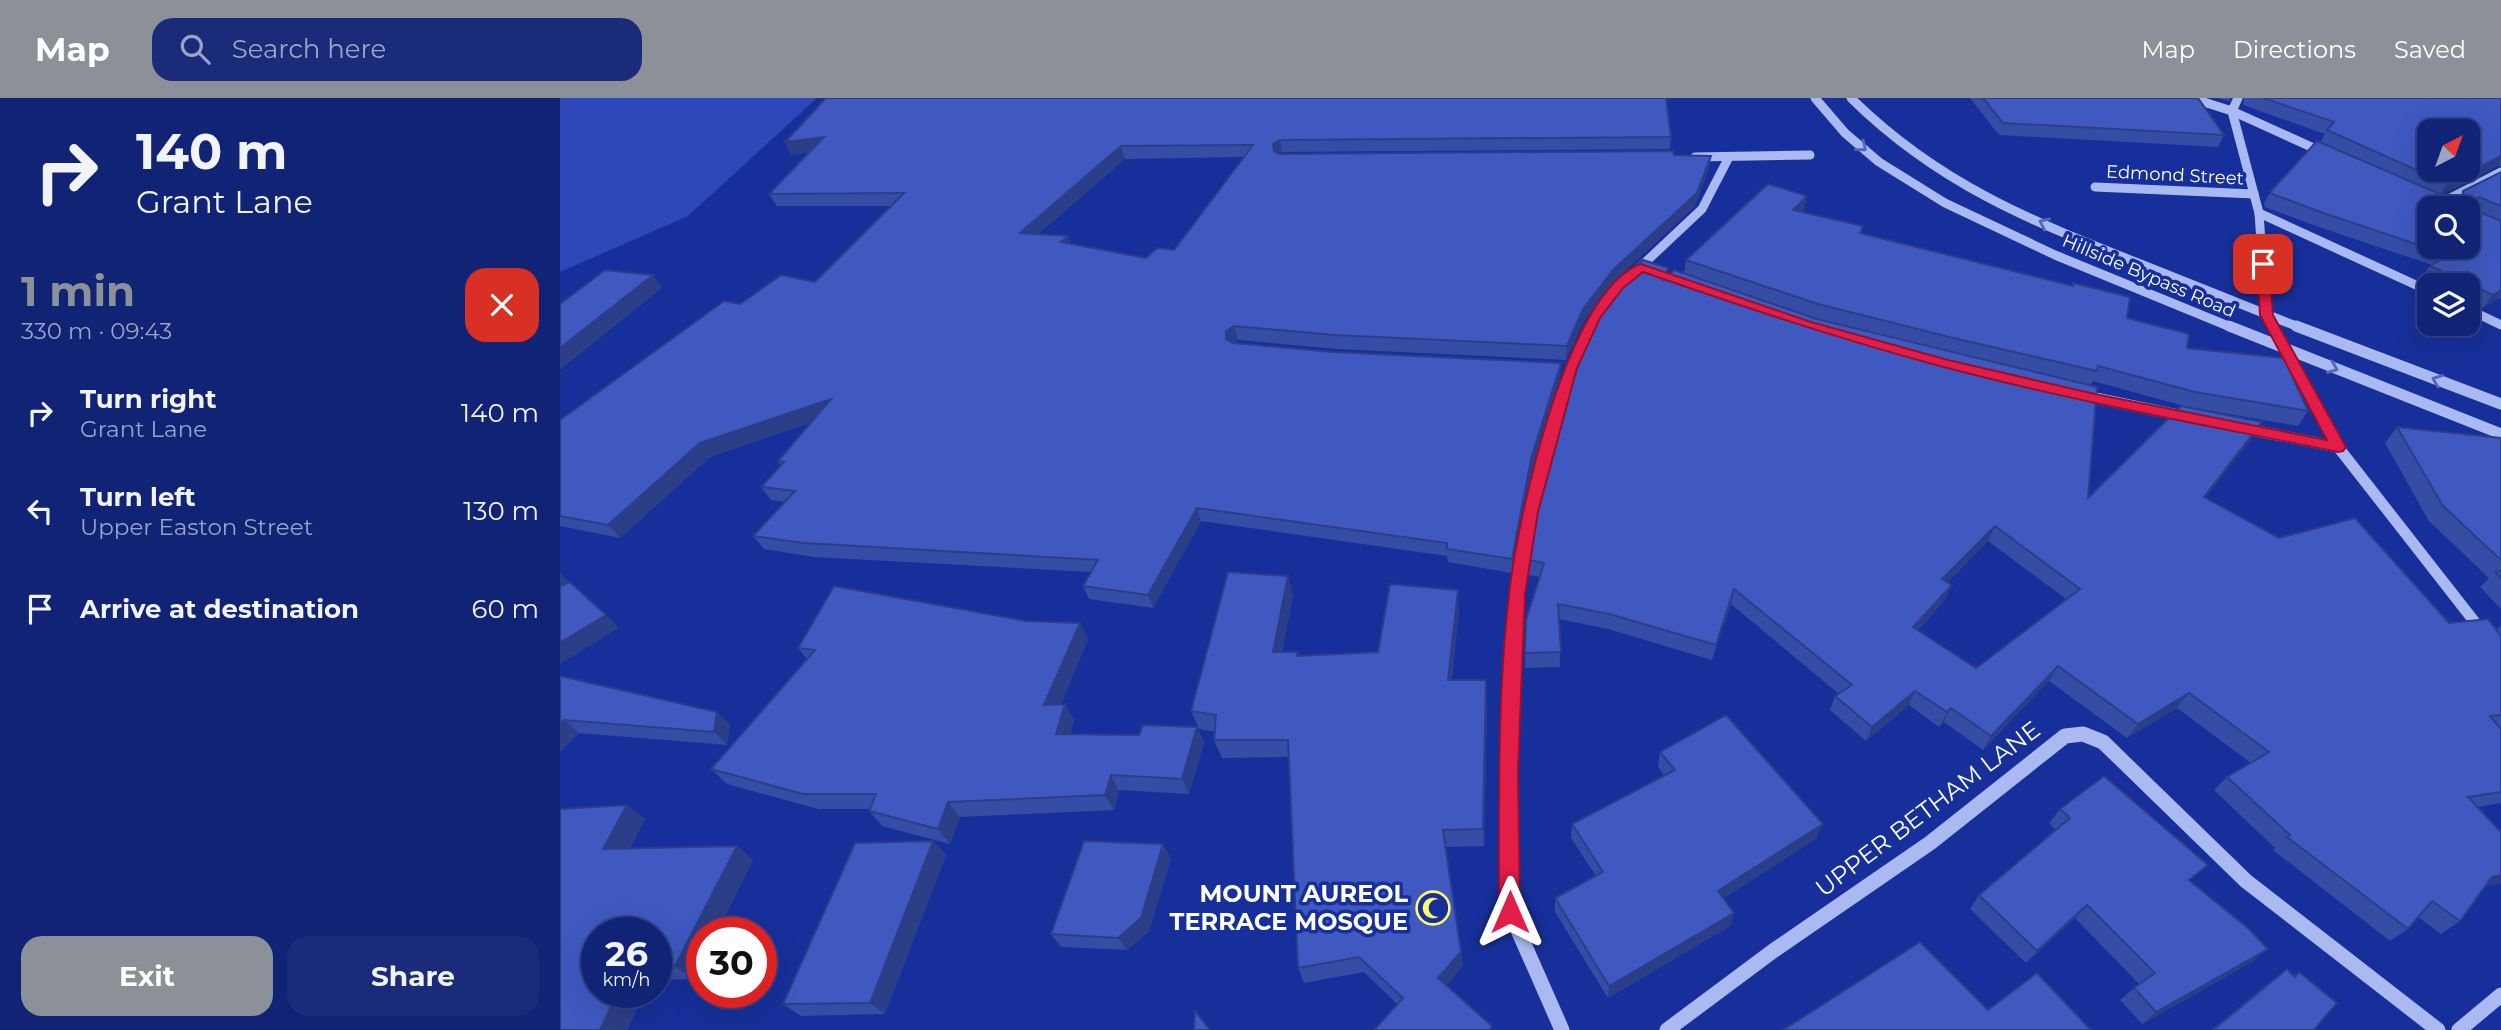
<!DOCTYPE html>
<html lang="en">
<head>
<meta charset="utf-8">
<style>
	body { margin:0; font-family:Montserrat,sans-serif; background:#1a2b79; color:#f1f3f6; height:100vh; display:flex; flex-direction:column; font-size:26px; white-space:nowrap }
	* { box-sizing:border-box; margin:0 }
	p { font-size:23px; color:#9ca4c5 }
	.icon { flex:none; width:38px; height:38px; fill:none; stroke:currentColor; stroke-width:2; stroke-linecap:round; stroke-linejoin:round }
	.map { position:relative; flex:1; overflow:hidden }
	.side { display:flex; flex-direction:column; background:#112374; width:560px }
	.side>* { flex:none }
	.guide { background:#112374; color:#f1f3f6; overflow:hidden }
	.needle { width:46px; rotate:41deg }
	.buttons { position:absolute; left:1857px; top:21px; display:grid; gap:14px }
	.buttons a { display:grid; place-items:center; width:63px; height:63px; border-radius:14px; background:#112374; box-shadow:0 7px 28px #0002,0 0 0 2px #304086; font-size:35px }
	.speed { position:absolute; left:21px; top:819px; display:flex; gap:14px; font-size:35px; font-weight:700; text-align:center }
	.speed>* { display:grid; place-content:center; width:91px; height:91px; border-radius:50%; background:#112374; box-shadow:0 7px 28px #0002,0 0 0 2px #304086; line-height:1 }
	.speed small { font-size:18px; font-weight:400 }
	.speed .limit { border:10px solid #d22; background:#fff; color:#111 }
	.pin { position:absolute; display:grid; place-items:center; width:60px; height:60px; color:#fff; margin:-30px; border-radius:14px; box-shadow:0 4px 10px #0006 }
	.me { position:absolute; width:77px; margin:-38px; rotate:0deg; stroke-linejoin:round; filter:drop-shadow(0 0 5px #0008) }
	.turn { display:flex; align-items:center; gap:24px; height:147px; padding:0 21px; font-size:32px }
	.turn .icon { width:91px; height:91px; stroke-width:2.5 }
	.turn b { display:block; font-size:49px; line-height:60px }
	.round { display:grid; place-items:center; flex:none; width:74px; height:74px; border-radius:21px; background:#1a2b79 }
	.summary { display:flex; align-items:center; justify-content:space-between; height:119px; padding:0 21px }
	h1 { font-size:42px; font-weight:700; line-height:52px; color:#8c9099 }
	.cta { display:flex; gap:14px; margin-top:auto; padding:14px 21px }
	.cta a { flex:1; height:80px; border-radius:21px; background:#8c9099; color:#fff; font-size:28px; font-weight:700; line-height:80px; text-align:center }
	.cta a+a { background:#1a2b79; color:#f1f3f6 }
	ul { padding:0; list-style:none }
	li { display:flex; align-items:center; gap:21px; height:98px; padding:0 21px }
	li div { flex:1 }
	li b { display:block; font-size:26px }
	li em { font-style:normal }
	header { display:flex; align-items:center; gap:42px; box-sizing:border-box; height:98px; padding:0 35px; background:#8c9099; color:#fff }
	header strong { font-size:33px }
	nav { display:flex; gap:38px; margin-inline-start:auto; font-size:24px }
	.search { width:490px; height:63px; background:#1a2b79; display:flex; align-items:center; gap:18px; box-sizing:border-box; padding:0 24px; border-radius:21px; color:#9ca4c5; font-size:26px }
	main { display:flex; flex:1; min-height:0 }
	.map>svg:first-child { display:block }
	.green { fill:#2d49b9 }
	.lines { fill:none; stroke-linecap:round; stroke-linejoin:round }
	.minor-far2 { stroke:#abb9f2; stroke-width:9 }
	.minor-far1 { stroke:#abb9f2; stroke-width:11 }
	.minor { stroke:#abb9f2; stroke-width:15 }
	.wall { fill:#364da6; fill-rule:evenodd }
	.shaded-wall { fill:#2c3e87 }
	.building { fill:#3f59c1; stroke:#2c3e87; stroke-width:2; fill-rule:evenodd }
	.oneway { stroke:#5266bd }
	.route { fill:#e11d48; stroke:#92132f; stroke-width:2 }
	.labels { text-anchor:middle; stroke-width:7; stroke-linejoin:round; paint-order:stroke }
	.far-street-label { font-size:18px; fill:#fff; stroke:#172f9a }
	.near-street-label { font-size:24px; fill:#fff; stroke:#172f9a }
	.near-poi-label { font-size:24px; font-weight:bold; fill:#fff; stroke:#172f9a; text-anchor:end }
</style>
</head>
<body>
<header>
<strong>Map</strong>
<div class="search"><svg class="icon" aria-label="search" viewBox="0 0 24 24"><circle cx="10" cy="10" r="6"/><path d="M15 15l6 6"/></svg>Search here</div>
<nav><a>Map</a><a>Directions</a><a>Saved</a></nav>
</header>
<main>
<section class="side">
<div class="guide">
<div class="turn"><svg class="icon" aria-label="right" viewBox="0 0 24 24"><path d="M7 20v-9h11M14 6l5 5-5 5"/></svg><div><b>140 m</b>Grant Lane</div></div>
</div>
<div class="summary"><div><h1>1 min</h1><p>330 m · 09:43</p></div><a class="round" style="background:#d93025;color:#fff"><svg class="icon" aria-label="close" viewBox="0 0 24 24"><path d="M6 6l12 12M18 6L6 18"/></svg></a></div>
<ul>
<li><svg class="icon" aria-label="right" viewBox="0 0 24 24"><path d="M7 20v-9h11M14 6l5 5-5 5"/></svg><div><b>Turn right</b><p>Grant Lane</p></div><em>140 m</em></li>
<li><svg class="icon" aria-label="left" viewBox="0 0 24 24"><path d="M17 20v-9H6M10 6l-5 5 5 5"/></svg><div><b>Turn left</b><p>Upper Easton Street</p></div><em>130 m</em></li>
<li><svg class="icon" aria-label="arrive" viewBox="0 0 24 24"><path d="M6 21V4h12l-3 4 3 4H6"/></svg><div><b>Arrive at destination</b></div><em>60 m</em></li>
</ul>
<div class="cta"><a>Exit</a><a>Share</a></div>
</section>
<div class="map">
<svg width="1941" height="932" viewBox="0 0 1941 932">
	<rect width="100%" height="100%" fill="#172f9a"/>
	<path class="green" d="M0,0H257L128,118L0,174Z"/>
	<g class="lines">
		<g class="minor-far2">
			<path d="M1255,0L1285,35L1319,64L1385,105L1495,157L1673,230"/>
			<path d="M1291,0C1378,86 1471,123 1583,167C1636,188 1688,209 1741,230"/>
			<path d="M1631,0L1672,13L1767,56"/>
			<path d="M1678,0L1672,13L1699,115L1706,217L1713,230"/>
			<path d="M1135,59L1250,57"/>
			<path d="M1535,89L1694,96"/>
			<path d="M1879,106L1941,74"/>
			<path d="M1699,115L1869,193"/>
			<path d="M1075,174L1142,111L1169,59"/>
			<path d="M1908,211L1941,227"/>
			<path d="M1029,230L1059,188"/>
		</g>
		<g class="minor-far1">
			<path d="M1669,228L1941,336"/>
			<path d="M1712,228L1778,349L1921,532"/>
			<path d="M1736,228L1941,306"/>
			<path d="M1521,297L1627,319"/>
			<path d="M1682,330L1778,349"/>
			<path d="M955,532C960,436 988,315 1030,228"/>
		</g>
		<g class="minor">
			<path d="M955,530L949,672L950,814L1002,932"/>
			<path d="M1920,530L1941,558"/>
			<path d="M1107,932L1213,853L1370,745L1505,638L1523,636L1543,644L1686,783L1878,932"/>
			<path d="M1899,932L1941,897"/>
		</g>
	</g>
	<g class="wall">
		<path d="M1410,0H1638L1664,37L1658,49L1439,37Z"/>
		<path d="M1657,0H1671L1669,3Z"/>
		<path d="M1684,0H1941V68H1938L1881,97L1896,104L1903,93L1941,74V201L1939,200L1923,210L1908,203V187H1873L1860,181L1870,168L1872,167L1759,129L1705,109L1704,105L1711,93L1760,45L1765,36L1683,7Z"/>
		<path d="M1111,39L1110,51L722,54L720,56L1114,57L1149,70L1135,108L1053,184L1023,224L1006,262L777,251L678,242L672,245L773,254L1001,265L1000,278L971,374L952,475L888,464L887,458L641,423L593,510L529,501L523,488L531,474L254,459L204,451L193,438L225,404L211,402L201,389L221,368L218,363L252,324L150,359L60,440L0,428V322L180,206L255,184L331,108H217L209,96L250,54L231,57L225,44ZM684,59L614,152L586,160L511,146L478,136L565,61Z"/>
		<path d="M1247,98L1244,112L1242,114L1303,128L1301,135L1567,220L1748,313L1738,328L1629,309L1702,324L1692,340L1645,400L1719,440L1889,525L1936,532L1941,528V705L1917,709L1941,734V785L1925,789L1900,823L1881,836L1858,819L1848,831L1830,843L1713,752L1715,750L1654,692L1667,679L1691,665L1617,610L1567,640L1489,583L1423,652L1384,624L1379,629L1349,607L1306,643L1270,612L1275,598L1279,596L1171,506L1152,562L1048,531L999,521L1000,569L965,570L966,522L980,479L969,477V462L1107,179L1124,176L1126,162ZM1533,283L1624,308L1528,400L1530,288ZM1428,443L1506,501L1416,570L1358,532L1385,502L1388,484Z"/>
		<path d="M1837,329L1941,340V511L1920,489L1929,480L1869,423L1825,345Z"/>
		<path d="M733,497L722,554H738L739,558L818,554L899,511L892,582L927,601L924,748L886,749L903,868L837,906L804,874L744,885L738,870L729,659L662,660L654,642L655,634L639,631L631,613Z"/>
		<path d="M466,523L520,525L528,541L501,606L514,622L510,637H579L637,629L644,645L629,696L559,692L554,712L400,719L390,746L322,728L309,713L310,711H258L167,686L151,671L247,561L238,550Z"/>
		<path d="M0,578L170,626L167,647L19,635L0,654Z"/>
		<path d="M1100,654L1257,740L1164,800L1174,815L1170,828L1048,900L995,814V800L1036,778L1011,740L1012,726L1105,678L1098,669Z"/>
		<path d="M67,707L85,721L70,750L177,748L193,762L157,835H142V865L134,881L96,882V835H37V894H85L67,932H0V711Z"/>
		<path d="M1500,711L1630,783L1708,851L1692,864L1582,926L1560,902L1579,886L1515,820L1466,865L1410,811L1419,797L1496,732L1489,725Z"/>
		<path d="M373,743L386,757L325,916L241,918L223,906Z"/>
		<path d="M611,760L589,833L567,852L501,849L491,836Z"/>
		<path d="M1727,871L1733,878L1739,874L1754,932H1651L1711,883Z"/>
	</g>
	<g class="shaded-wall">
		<path d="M264,39L271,52L231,57L225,44Z"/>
		<path d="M720,42L722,54L716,58V65L713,46Z"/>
		<path d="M561,48L565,61L465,148L460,135Z"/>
		<path d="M1151,58L1149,70L1135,108L1053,184L1023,224L1006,262L1007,248L1023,211L1054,171Z"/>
		<path d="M1941,58V63L1938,68L1879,98L1888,86Z"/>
		<path d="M1247,98L1244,112L1231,126L1233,112Z"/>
		<path d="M1919,99L1910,111V103Z"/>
		<path d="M508,138L513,151L501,144Z"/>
		<path d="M93,177L102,190L0,272V250Z"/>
		<path d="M1941,192V197L1939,200L1923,210L1933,197Z"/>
		<path d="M674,228L678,242L670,246L666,241V233Z"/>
		<path d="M1001,265L1000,278L971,374L952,475V461L971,361Z"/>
		<path d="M271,301L280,314L150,359L60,440L48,427L140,345Z"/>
		<path d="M1702,324L1692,340L1634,415L1644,399Z"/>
		<path d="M637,410L641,423L593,510L588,497Z"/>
		<path d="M1435,428L1428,443L1376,496L1382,481Z"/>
		<path d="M0,475L10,485L0,494Z"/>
		<path d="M728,478L733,497L718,572L713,554Z"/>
		<path d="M1392,487L1385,502L1347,543L1353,529Z"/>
		<path d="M1174,491L1171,506L1152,562L1156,547Z"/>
		<path d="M898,492L899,511L890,600L888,582Z"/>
		<path d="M46,517L59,530L0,566V545Z"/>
		<path d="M520,525L528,541L494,623L484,607Z"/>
		<path d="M1498,568L1489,583L1423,652L1431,638Z"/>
		<path d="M926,582L927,601L924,748L923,731Z"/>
		<path d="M1355,593L1349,607L1306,643L1312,629Z"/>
		<path d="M1629,595L1617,610L1567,640L1578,626Z"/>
		<path d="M505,606L514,622L506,652L496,636Z"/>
		<path d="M1391,610L1384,624L1379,629L1387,614Z"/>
		<path d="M157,614L170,626L167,647L154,634Z"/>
		<path d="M4,622L19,635L0,654V626Z"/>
		<path d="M637,629L644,645L629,696L622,681Z"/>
		<path d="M551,677L559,692L554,712L545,697Z"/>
		<path d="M388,704L400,719L390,746L378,731Z"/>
		<path d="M67,707L85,721L62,765L43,751Z"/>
		<path d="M1263,726L1257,740L1154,806L1158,793Z"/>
		<path d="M373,743L386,757L325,916L310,905Z"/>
		<path d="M603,746L611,760L589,833L567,852L558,840Z"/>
		<path d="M177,748L193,762L157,835H142V865L134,881L115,868Z"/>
		<path d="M1941,777V785L1913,792L1932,779Z"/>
		<path d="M1527,807L1515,820L1466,865L1477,853Z"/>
		<path d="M1174,815L1170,828L1048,900L1049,888Z"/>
		<path d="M1708,851L1692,864L1582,926L1596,914Z"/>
		<path d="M901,854L903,868L881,894L878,880Z"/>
		<path d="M58,894H85L67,932H40Z"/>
	</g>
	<g class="building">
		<path d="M266,0H1106L1111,39L720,42L713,46L714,53L720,56L1113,53L1114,57L1151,58L1137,95L1054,171L1023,211L1007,248L774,237L674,228L666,233V241L673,245L773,254L1001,265L971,361L952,461L887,451V445L637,410L588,497L523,488L538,462L244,445L193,438L235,393L201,389L224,364L218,363L271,301L140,345L48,427L0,418V322L164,203L180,206L221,177L255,184L344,95L209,96L264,39L225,44ZM693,47L614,152L597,150L586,160L501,144L508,138L460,135L561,48Z"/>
		<path d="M1423,0H1638L1664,37L1443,25Z"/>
		<path d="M1703,0H1941V58L1888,86L1767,32L1774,24ZM1869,33H1908V72H1869Z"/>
		<path d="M1757,43L1898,104L1904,101L1903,93L1941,74V108L1919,99L1910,103L1914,112L1941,123V192L1933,197L1870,168L1889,157L1766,116L1712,96L1711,93ZM1869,110H1908V149H1869Z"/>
		<path d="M1208,86L1247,98L1233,112L1303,128L1300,135L1513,188V185L1570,199L1567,220L1629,236L1627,250L1724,260L1748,313L1635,294L1538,268L1537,273L1393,240L1258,206L1126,162Z"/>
		<path d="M1083,162L1108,170L1103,183L1114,172L1257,221L1537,289L1528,400L1621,308L1702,324L1644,399L1719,440L1795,420L1889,525L1928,521L1941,538V617L1930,618L1941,631V694L1908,699L1941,734V777L1932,779L1900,823L1872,803L1848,831L1727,739L1730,737L1667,679L1709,654L1629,595L1578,626L1498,568L1431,638L1391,610L1387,614L1355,593L1312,629L1275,598L1292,587L1174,491L1156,547L1049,516L998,506L1001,554L965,555L966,522L984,465L969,462L971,442L987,363L1010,286L1039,214L1065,178ZM1435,428L1520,491L1416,570L1353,529L1392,487L1382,481Z"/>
		<path d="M45,172L93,177L0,250V206Z"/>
		<path d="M1837,329L1941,340V462L1883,408Z"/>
		<path d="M1941,473V480L1935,474Z"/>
		<path d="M668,474L728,478L713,554H738L737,558L818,554L830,486L898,492L888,582H926L923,731L883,732L901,854L878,880L932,928L929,932H814L843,900L799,859L738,870L728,642H654L656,617L631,613Z"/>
		<path d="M10,484L46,517L0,545V488Z"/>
		<path d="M274,488L466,523L520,525L484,607L505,606L496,636L579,637L583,627L637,629L622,681L551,677L545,697L388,704L378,731L309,713L316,696H243L151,671L255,552L238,550Z"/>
		<path d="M0,578L157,614L154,634L4,622L0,626Z"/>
		<path d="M1166,617L1263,726L1158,793L1174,815L1049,888L995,800L1043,774L1012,726L1115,672L1100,654Z"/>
		<path d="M1544,678L1648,767L1629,782L1689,831L1708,851L1596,914L1574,890L1595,875L1527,807L1477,853L1419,797L1510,720L1500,711Z"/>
		<path d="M67,707L43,751L177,748L115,868L96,869V835H37V894H58L40,932H0V711Z"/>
		<path d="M373,743L310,905L223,906L295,745Z"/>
		<path d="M524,743L603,746L581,820L558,840L491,836Z"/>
		<path d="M1360,844L1428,912L1477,875L1531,932H1223Z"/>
		<path d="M1727,871L1735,879L1739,874L1777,905L1754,932H1653Z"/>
		<path d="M635,913L650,932H634Z"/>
	</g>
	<defs><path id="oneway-chevron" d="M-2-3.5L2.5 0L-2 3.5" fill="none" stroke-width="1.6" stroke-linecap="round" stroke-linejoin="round" transform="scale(1.75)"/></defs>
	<g class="oneway">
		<use href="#oneway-chevron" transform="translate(1302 49) rotate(39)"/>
		<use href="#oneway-chevron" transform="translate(1484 125) rotate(-155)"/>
		<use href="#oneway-chevron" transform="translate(1773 270) rotate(22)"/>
		<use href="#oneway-chevron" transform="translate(1877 282) rotate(-159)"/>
	</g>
	<path class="route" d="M1703,163L1709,166L1713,217L1786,349L1783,353L1778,354C1646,327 1511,303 1380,268C1279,241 1181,208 1083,174L1063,190L1040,220L1017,270L978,414L965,496L958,673L960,814L957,821L950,824L942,821L939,814C939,709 937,600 949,496C957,424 1006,191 1081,166L1251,224L1388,262L1535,296L1767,342L1700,217L1697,166Z"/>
	<defs>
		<symbol id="mosque-ring" viewBox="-11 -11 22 22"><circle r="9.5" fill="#172f9a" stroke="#fffa6c" stroke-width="1.5"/><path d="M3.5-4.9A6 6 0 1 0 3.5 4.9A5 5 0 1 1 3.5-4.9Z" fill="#fffa6c"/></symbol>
	</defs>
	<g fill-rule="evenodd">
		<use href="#mosque-ring" x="854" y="791" width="38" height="38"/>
	</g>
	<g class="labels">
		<g class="far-street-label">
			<text transform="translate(1615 77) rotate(3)" y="6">Edmond Street</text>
			<text transform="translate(1589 178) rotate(23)" y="6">Hillside Bypass Road</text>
		</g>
		<g class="near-street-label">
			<text transform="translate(1368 711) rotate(-37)" y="8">UPPER BETHAM LANE</text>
		</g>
		<g class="near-poi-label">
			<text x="848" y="804">MOUNT AUREOL<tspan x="848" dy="28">TERRACE MOSQUE</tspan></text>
		</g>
	</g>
</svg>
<div class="buttons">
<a><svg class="needle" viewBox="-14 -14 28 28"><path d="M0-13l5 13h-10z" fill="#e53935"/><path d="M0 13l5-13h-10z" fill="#9ca4c5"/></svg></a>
<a><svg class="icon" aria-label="search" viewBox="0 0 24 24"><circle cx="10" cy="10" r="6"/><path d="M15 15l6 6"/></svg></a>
<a><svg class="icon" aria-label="layers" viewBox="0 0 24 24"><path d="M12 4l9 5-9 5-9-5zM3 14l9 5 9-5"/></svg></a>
</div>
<div class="speed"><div>26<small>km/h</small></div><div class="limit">30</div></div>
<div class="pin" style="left:1703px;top:166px;background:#d93025"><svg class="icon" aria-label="arrive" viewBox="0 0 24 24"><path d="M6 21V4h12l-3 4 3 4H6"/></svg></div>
<svg class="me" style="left:950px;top:814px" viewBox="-20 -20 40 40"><path d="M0-17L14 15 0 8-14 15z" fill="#e11d48" stroke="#fff" stroke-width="4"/></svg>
</div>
</main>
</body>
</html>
